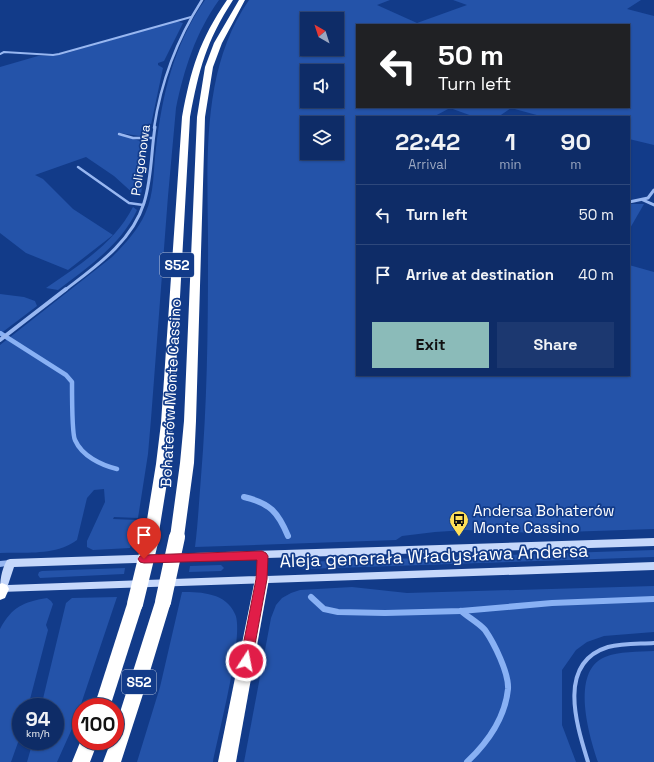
<!DOCTYPE html>
<html lang="en">
<head>
<meta charset="utf-8">
<style>
	body { margin:0; font-family:"Space Grotesk",sans-serif; background:#1c3870; color:#f1f3f6; height:100vh; display:flex; flex-direction:column; font-size:15px; white-space:nowrap }
	* { box-sizing:border-box; margin:0 }
	p { font-size:13px; color:#9ba7c0 }
	.icon { flex:none; width:22px; height:22px; fill:none; stroke:currentColor; stroke-width:2; stroke-linecap:round; stroke-linejoin:round }
	.map { position:relative; flex:1; overflow:hidden }
	.details { position:absolute; left:356px; top:116px; width:274px; height:260px; display:flex; flex-direction:column; background:#0e2c67; border-radius:0px; box-shadow:0 1px 3px #0004,0 0 0 1px #2e487b }
	.details>* { flex:none }
	.top-card { position:absolute; left:356px; top:24px; width:274px; height:84px; border-radius:0px; box-shadow:0 1px 3px #0004,0 0 0 1px #2e487b; background:#202124; color:#fff; overflow:hidden }
	.needle { width:26px; rotate:321deg }
	.buttons { position:absolute; left:300px; top:12px; display:grid; gap:8px }
	.buttons a { display:grid; place-items:center; width:44px; height:44px; border-radius:0px; background:#0e2c67; box-shadow:0 1px 3px #0004,0 0 0 1px #2e487b; font-size:20px }
	.speed { position:absolute; left:12px; top:698px; display:flex; gap:8px; font-size:20px; font-weight:700; text-align:center }
	.speed>* { display:grid; place-content:center; width:52px; height:52px; border-radius:50%; background:#0e2c67; box-shadow:0 1px 3px #0004,0 0 0 1px #2e487b; line-height:1 }
	.speed small { font-size:10px; font-weight:400 }
	.speed .limit { border:6px solid #d22; background:#fff; color:#111 }
	.pin { position:absolute; display:grid; place-items:center; width:34px; height:34px; color:#fff; margin:-41px -17px; border-radius:50% 50% 50% 0; rotate:-45deg; box-shadow:0 0 4px #0007 }
	.pin .icon { rotate:45deg }
	.me { position:absolute; width:44px; margin:-22px; rotate:11deg; stroke-linejoin:round; filter:drop-shadow(0 0 3px #0008) }
	.turn { display:flex; align-items:center; gap:14px; height:84px; padding:0 16px; font-size:18px }
	.turn .icon { width:52px; height:52px; stroke-width:2.5 }
	.turn b { display:block; font-size:28px; line-height:34px }
	.eta { display:flex; justify-content:space-evenly; align-items:center; height:68px; text-align:center }
	.eta b { font-size:24px; font-weight:700; line-height:28px }
	.cta { display:flex; gap:8px; margin-top:auto; padding:8px 16px }
	.cta a { flex:1; height:46px; border-radius:0px; background:#8bbbb9; color:#111; font-size:16px; font-weight:700; line-height:46px; text-align:center }
	.cta a+a { background:#1c3870; color:#f1f3f6 }
	ul { padding:0; list-style:none }
	li { display:flex; align-items:center; gap:12px; height:60px; padding:0 16px; border-top:1px solid #2e487b }
	li div { flex:1 }
	li b { display:block; font-size:15px }
	li em { font-style:normal }
	.map>svg:first-child { display:block }
	.green { fill:#2453a9; fill-rule:evenodd }
	.lines { fill:none; stroke-linecap:round; stroke-linejoin:round }
	.stream-far1 { stroke:#89b1f4; stroke-width:4.5 }
	.stream { stroke:#89b1f4; stroke-width:6 }
	.service-far2 { stroke:#98b7f1; stroke-width:2 }
	.service-far1 { stroke:#98b7f1; stroke-width:2.5 }
	.service { stroke:#98b7f1; stroke-width:4 }
	.minor-far2 { stroke:#98b7f1; stroke-width:2.5 }
	.minor-far1 { stroke:#98b7f1; stroke-width:3 }
	.minor { stroke:#98b7f1; stroke-width:4 }
	.tertiary { fill:#98b7f1; fill-rule:evenodd }
	.secondary { fill:#c6d8fb; fill-rule:evenodd }
	.motorway { fill:#fff; fill-rule:evenodd }
	.motorway-bridge { stroke:#fff; stroke-width:16 }
	.route { fill:#e11d48; stroke:#92132f }
	.labels { text-anchor:middle; stroke-width:3.5; stroke-linejoin:round; paint-order:stroke }
	.far-street-label { font-size:13px; fill:#fff; stroke:#123b89 }
	.shield { fill:#123b89; stroke:#b8c4dc; stroke-width:1 }
	.shield-label { font-size:14px; font-weight:bold; fill:#fff }
	.street-label { font-size:15px; fill:#fff; stroke:#123b89 }
	.poi-label { font-size:15px; fill:#fff; stroke:#123b89; text-anchor:start }
	.near-street-label { font-size:18px; fill:#fff; stroke:#123b89 }
</style>
</head>
<body>
<div class="map">
<svg width="654" height="762" viewBox="0 0 654 762">
	<rect width="100%" height="100%" fill="#123b89"/>
	<g class="green">
		<path d="M205,0H219C196,32 184,69 176,108H174H176L168,196L151,419L148,454L138,518L114,517L113,519L137,520L130,548L93,550L87,547V541L105,502L104,489L94,490L87,498L77,540C55,556 26,552 0,553V345L112,257C125,244 138,230 145,214C155,193 153,169 156,148C162,95 174,44 205,0Z"/>
		<path d="M249,0H390L377,5L417,23L467,5L453,0H641L627,9L654,16V145L629,139V117H544L511,108L498,117H475L450,108L433,117H357V375H629V265L654,272V529L534,533L466,530L435,532L402,536L396,540L195,547C198,524 199,500 201,477C207,406 208,334 208,262C209,175 197,75 249,0ZM307,19H337V49H307ZM357,25H629V107H357ZM307,71H337V101H307ZM307,123H337V153H307Z"/>
		<path d="M176,21L183,23L164,61L158,63V65L163,68L149,134L139,136L120,133L117,134L147,143L141,195H135L114,176L86,157L35,175L43,179L73,209L113,235L68,270L26,253L0,233V67L38,56H53L67,53Z"/>
		<path d="M629,204H644L629,230Z"/>
		<path d="M133,207L137,210C121,245 88,267 58,290L46,288C79,265 114,244 133,207Z"/>
		<path d="M0,294L24,297L35,301L37,306L0,334Z"/>
		<path d="M654,550V557L304,569L298,566L302,562Z"/>
		<path d="M221,565L224,568L221,571L189,572L190,566Z"/>
		<path d="M125,568L124,574L40,578L38,575L39,572L42,571Z"/>
		<path d="M654,586V632L604,636L587,642L576,650L562,670V725L576,762H244L271,618L276,605L282,598L291,593L300,590L352,587L407,593Z"/>
		<path d="M182,592C202,592 226,593 235,614C245,633 218,735 213,762H137L160,687Z"/>
		<path d="M117,597L75,722L57,762H27L33,741H55V707H41L66,603L72,598Z"/>
		<path d="M47,598L51,601L53,604L46,625L48,630L28,707H21V734L11,762H0V629C12,607 23,602 47,598Z"/>
		<path d="M654,651V762H598C589,736 570,671 605,657C619,651 638,652 654,651Z"/>
	</g>
	<g class="lines">
		<g class="stream-far1">
			<path d="M0,333L66,375L72,382C72,393 72,434 75,440C82,456 101,465 117,469"/>
			<path d="M244,497L247,498"/>
		</g>
		<g class="stream">
			<path d="M244,497C270,503 278,512 288,536"/>
			<path d="M311,597L324,609L338,612L385,613L461,611L552,603L654,599"/>
			<path d="M461,611C468,617 479,623 485,630C494,643 509,673 508,689C505,718 487,743 467,762"/>
		</g>
		<path class="service-far2" d="M0,54L4,52L53,55L59,54L191,17"/>
		<g class="service-far1">
			<path d="M119,134L133,138H153"/>
			<path d="M78,167L129,203L143,205"/>
		</g>
		<path class="service" d="M588,762C577,726 556,663 608,647C623,643 639,644 654,643"/>
		<path class="minor-far2" d="M154,128C161,81 177,39 202,0"/>
		<g class="minor-far1">
			<path d="M643,200L654,205"/>
			<path d="M629,202L648,198L654,190"/>
			<path d="M65,290C95,267 132,242 144,203C152,178 151,152 155,127"/>
		</g>
		<path class="minor" d="M0,340L66,289"/>
		<path class="tertiary" d="M10,560L13,561L14,563L13,565L0,567V561Z"/>
		<path class="secondary" d="M654,538V546L267,558V576L654,562V570L0,592C0,581 1,571 7,560L10,559ZM257,559V576L8,585L14,567Z"/>
		<g class="motorway">
			<path d="M227,0H233C206,42 199,69 190,117L173,423L170,464L158,538L156,542L151,543L146,542L144,538L156,464L161,423L182,117C191,69 199,41 227,0Z"/>
			<path d="M239,0H245L222,43L213,67L205,117L196,421L194,463L184,537L182,541L177,542L172,541L170,537L180,463L184,421L197,117L205,67L214,43Z"/>
			<path d="M262,573L267,575L269,579L236,762H218L255,579L257,575Z"/>
			<path d="M2,583L7,585L9,589L5,598L0,600V584Z"/>
			<path d="M163,596L168,598L171,602L144,691L121,762H103L111,741H115V728L155,602L158,598Z"/>
			<path d="M135,598L140,600L143,604L110,707H94L127,604L130,600Z"/>
			<path d="M81,740V741H98L90,762H72Z"/>
		</g>
		<g class="motorway-bridge">
			<path d="M163,602L177,537"/>
			<path d="M135,604L151,538"/>
		</g>
	</g>
	<path class="route" d="M262,551L266,553L268,556L267,579L252,661L251,664L246,666L242,664L240,661L256,579L257,560L144,563L140,562L138,559L140,556L144,555Z"/>
	<defs>
		<symbol id="bus-pin" viewBox="-11 -11 22 30"><path d="M0 17L-7.5 6A9.5 9.5 0 1 1 7.5 6Z" fill="#ffdf57" stroke="#123b89"/><path d="M-5-6H5V4H4V6H2V4H-2V6H-4V4H-5ZM-3.5-4V0h7V-4ZM-3.5 1.2v1.5H-2V1.2ZM2 1.2v1.5H3.5V1.2Z" fill="#111"/></symbol>
	</defs>
	<g fill-rule="evenodd">
		<use href="#bus-pin" x="448" y="509" width="22" height="30"/>
	</g>
	<g class="labels">
		<g class="far-street-label">
			<text transform="translate(140 160) rotate(-82)" y="5">Poligonowa</text>
		</g>
		<g class="shield">
			<rect x="160" y="253" width="34" height="24" rx="3"/>
			<rect x="122" y="670" width="34" height="24" rx="3"/>
		</g>
		<g class="shield-label">
			<text x="177" y="270">S52</text>
			<text x="139" y="687">S52</text>
		</g>
		<g class="street-label">
			<text transform="translate(171 393) rotate(-87)" y="5">Bohaterów Monte Cassino</text>
		</g>
		<g class="poi-label">
			<text x="473" y="516">Andersa Bohaterów<tspan x="473" dy="17">Monte Cassino</tspan></text>
		</g>
		<g class="near-street-label">
			<text transform="translate(434 556) rotate(-2)" y="6">Aleja generała Władysława Andersa</text>
		</g>
	</g>
</svg>
<div class="buttons">
<a><svg class="needle" viewBox="-14 -14 28 28"><path d="M0-13l5 13h-10z" fill="#e53935"/><path d="M0 13l5-13h-10z" fill="#9ba7c0"/></svg></a>
<a><svg class="icon" aria-label="sound" viewBox="0 0 24 24"><path d="M4 9h4l5-4v14l-5-4H4zM17 9q2 3 0 6"/></svg></a>
<a><svg class="icon" aria-label="layers" viewBox="0 0 24 24"><path d="M12 4l9 5-9 5-9-5zM3 14l9 5 9-5"/></svg></a>
</div>
<div class="speed"><div>94<small>km/h</small></div><div class="limit">100</div></div>
<div class="pin" style="left:144px;top:559px;background:#d93025"><svg class="icon" aria-label="arrive" viewBox="0 0 24 24"><path d="M6 21V4h12l-3 4 3 4H6"/></svg></div>
<svg class="me" style="left:246px;top:661px" viewBox="-20 -20 40 40"><circle r="17" fill="#e11d48" stroke="#fff" stroke-width="3"/><path d="M0-11L8 9 0 5-8 9z" fill="#fff"/></svg>
<div class="top-card">
<div class="turn"><svg class="icon" aria-label="left" viewBox="0 0 24 24"><path d="M17 20v-9H6M10 6l-5 5 5 5"/></svg><div><b>50 m</b>Turn left</div></div>
</div>
<section class="details">
<div class="eta">
<div><b>22:42</b><p>Arrival</p></div>
<div><b>1</b><p>min</p></div>
<div><b>90</b><p>m</p></div>
</div>
<ul>
<li><svg class="icon" aria-label="left" viewBox="0 0 24 24"><path d="M17 20v-9H6M10 6l-5 5 5 5"/></svg><div><b>Turn left</b></div><em>50 m</em></li>
<li><svg class="icon" aria-label="arrive" viewBox="0 0 24 24"><path d="M6 21V4h12l-3 4 3 4H6"/></svg><div><b>Arrive at destination</b></div><em>40 m</em></li>
</ul>
<div class="cta"><a>Exit</a><a>Share</a></div>
</section>
</div>
</body>
</html>
